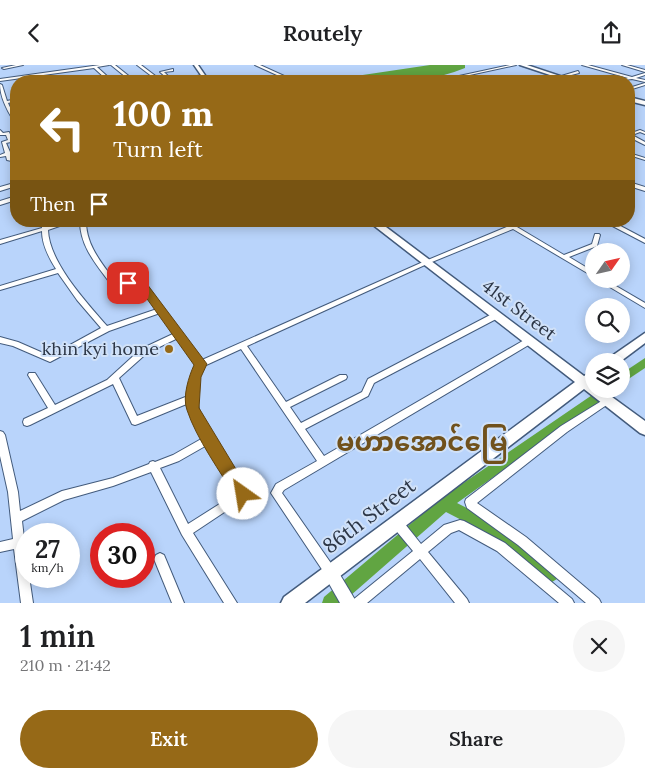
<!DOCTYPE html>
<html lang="en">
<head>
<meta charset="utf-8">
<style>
	body { margin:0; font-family:Lora,"Noto Sans Myanmar",serif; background:#f6f6f6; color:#202124; height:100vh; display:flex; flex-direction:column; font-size:19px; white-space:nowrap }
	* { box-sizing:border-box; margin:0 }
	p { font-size:16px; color:#757577 }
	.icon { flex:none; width:28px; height:28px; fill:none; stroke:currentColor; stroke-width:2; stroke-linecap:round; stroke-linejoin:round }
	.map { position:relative; height:538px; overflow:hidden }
	.panel { display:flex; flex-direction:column; background:#fff; flex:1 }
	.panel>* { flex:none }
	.banner { position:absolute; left:10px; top:10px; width:625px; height:152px; border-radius:20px; box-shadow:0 2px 12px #0003; background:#966917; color:#fff; overflow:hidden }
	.needle { width:32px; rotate:56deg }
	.tools { position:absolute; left:585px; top:178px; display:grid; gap:10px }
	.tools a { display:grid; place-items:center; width:45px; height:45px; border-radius:50%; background:#fff; box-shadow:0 2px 12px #0003; font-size:25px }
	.speed { position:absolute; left:15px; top:458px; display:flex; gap:10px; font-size:25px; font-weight:700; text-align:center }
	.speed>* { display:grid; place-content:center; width:65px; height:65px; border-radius:50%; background:#fff; box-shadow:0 2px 12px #0003; line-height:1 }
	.speed small { font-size:12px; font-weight:400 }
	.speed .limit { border:8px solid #d22; background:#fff; color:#111 }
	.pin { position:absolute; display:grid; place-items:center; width:42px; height:42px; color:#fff; margin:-21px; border-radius:10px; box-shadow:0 2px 8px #0006 }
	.me { position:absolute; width:55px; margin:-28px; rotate:328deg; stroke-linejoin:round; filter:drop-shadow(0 0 4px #0008) }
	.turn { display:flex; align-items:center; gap:18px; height:105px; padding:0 20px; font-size:22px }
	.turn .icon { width:65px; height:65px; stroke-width:2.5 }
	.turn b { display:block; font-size:35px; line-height:42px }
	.then { display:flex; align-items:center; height:48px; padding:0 20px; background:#0003; gap:10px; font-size:19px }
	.round { display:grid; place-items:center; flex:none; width:52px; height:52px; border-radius:26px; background:#f6f6f6 }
	.headline { display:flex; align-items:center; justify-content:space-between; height:85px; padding:0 20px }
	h1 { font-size:30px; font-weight:600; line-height:38px }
	.button { display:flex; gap:10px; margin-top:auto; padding:10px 20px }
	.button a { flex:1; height:58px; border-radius:30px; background:#966917; color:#fff; font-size:20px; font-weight:600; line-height:58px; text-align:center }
	.button a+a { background:#f6f6f6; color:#202124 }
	header { display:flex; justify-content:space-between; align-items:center; height:65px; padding:0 20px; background:#fff; font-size:22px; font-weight:600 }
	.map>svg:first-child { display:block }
	.water { fill:#61a542 }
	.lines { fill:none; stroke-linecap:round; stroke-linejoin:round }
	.canal { fill:#61a542; fill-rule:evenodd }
	.minor-casing { stroke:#435b7c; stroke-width:2 }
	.tertiary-casing { stroke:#435b7c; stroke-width:2 }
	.secondary-casing { stroke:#435b7c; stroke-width:3 }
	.minor { fill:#fff; fill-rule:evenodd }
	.tertiary { fill:#fff; fill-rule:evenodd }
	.secondary { fill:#fff; fill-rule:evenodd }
	.route { fill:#966917; stroke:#62440f }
	.poi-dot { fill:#966917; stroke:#d0e1f8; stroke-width:2 }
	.labels { text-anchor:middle; stroke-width:4; stroke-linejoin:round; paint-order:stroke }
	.street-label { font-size:18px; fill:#2c3646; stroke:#d0e1f8 }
	.poi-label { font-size:18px; fill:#2c3646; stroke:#d0e1f8; text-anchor:end }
	.near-street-label { font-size:21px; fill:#2c3646; stroke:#d0e1f8 }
	.near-district-label { font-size:26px; font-weight:bold; fill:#70511c; stroke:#d0e1f8 }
</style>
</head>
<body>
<header><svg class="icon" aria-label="back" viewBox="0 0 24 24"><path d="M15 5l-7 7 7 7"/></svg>Routely<svg class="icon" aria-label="share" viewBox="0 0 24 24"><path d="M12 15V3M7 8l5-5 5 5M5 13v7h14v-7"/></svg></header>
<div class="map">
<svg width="645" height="538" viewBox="0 0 645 538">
	<rect width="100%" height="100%" fill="#b9d4fb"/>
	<path class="water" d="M430,0H465V3C415,24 356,16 303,16L329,15Z"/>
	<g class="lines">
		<g class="canal">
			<path d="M645,293V303L621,319V309Z"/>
			<path d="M601,324H615L613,327L457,438L510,465L557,504L560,509L557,514L552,517L547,514L500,475L446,447L342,538H322L324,532L440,434Z"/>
		</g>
		<defs>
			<g id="minor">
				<path d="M16,0H23L4,4L2,3Z"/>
				<path d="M100,0H109L97,2L108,12V14H106L94,3L0,16V14Z"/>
				<path d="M111,0H115L135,16H131L129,14L113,16L127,13Z"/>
				<path d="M137,0H141L162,16H158Z"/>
				<path d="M255,0H260L293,15L290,16Z"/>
				<path d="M510,0H516L442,16H436Z"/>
				<path d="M582,0H588L632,12L645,8V10L636,13L645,15V17L632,14L617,16L628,13Z"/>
				<path d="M622,0H627L645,5V7Z"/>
				<path d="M173,4V6L164,7L172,15L203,10L205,11L168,16L169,15L160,7Z"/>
				<path d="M578,6L579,8L560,13L558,12Z"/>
				<path d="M97,12L96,14L69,16L71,15Z"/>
				<path d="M645,18V20L629,25V23Z"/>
				<path d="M0,19L2,20L7,36L16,34V36L8,38L14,51H16V53H12C6,43 0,31 0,19Z"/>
				<path d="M0,65L3,68L9,67L12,74H16V76L6,78L10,87L16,86V88L10,90L11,93L16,95V97L7,95L6,91L0,92V90L5,88L2,77L8,75L6,70H0Z"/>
				<path d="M640,65L645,67V69L640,67L632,70L645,77V80L629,72V69Z"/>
				<path d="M629,88L645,93V95L629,90Z"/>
				<path d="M629,117L645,122V126L629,121Z"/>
				<path d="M14,118H16V121L0,126V122Z"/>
				<path d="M16,131V135L0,140V136Z"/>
				<path d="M41,156H47L48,161L64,156H74L48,165C49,197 86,237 107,261L157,244L142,223L110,218C96,199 80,181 80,156H86C86,180 101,197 114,215L146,220L202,295L423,197L509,161L501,156H508L513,159L520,156H529L517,162L564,190L592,179L595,169H599L600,170L597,181L569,192L594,207V212L513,164L427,199L247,281L286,337L340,310H346L347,312L346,314L290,342L301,358L362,327L368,314L492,249H498L499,251L498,253L374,318L368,331L305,364L324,391L526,274L529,273L533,276L532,278L284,425L282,428L335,504L337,508L335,512L331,514L327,512L271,428L276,419L317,396L241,284L204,301C200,310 196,320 197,331C197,363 235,400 248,429L247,432L193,468L237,538H224L182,470L151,407L113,421L64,435L22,456L26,491V511H29L33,538H21L14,484L0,487V477L13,474L8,427L0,391V366L3,367L5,370L18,427L20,446L62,426L113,413L149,399L150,397L153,396L155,397L173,390L203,373L194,355L189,338L138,359L135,360L132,359L113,319L30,360L27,361L24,360L23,357L24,354L48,343L28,310L29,308H35L55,340L107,315L141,284L175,268L160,248L109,266L50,297L13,281L0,278V272L18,277L50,291L101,263L77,235L58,208L0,225V221L56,204C49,193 42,180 42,166L0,179V175L42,163ZM178,273L197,299L189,321L188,331L137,351L119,313L147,288ZM207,380L237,428L188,459L160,403L179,396Z"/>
				<path d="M603,156H611L645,174V178Z"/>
				<path d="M597,214H604L645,238V243L598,215Z"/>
				<path d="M608,332L611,333L612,335L611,337L567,367L477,438L526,472L599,534L601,538H586L518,480L467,443L465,437L466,434L561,361Z"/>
				<path d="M397,453L401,454L421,479L444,460L460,455L464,456L505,478L572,534L574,538H559L497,486L459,465L451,468L428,487L467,534L469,538H455L420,494L367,538H352L354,534L413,486L393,462L392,458L393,454Z"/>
				<path d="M160,488L164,490L184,538H172L154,494L156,490Z"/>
			</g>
			<path id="tertiary" d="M331,500L336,503L357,538H340L323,508L326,503Z"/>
			<g id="secondary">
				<path d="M194,0H198L209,16H205Z"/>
				<path d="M520,0H527L575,16H568Z"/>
				<path d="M629,32L645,36V40L629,36Z"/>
				<path d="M368,156H378L584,311L594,306V324H601L645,356V370L640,368L584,324L305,538H281L284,532L575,317Z"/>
				<path d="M645,268V278L621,296H607L609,293Z"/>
			</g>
		</defs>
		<use href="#minor" class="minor-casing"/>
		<use href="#tertiary" class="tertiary-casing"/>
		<use href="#secondary" class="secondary-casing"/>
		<use href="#minor" class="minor"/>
		<use href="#tertiary" class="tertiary"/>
		<use href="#secondary" class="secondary"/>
	</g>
	<path class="route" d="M128,215L147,219L207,299L201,312L199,343L248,424L251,429L248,434L243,436L237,434C221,408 196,373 187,345C182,332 189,311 194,300L140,224L125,220V216Z"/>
	<circle class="poi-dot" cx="169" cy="284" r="5"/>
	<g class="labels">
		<g class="street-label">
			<text transform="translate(519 245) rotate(37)" y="6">41st Street</text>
		</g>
		<g class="poi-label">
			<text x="159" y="290">khin kyi home</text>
		</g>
		<g class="near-street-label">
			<text transform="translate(369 451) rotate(-37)" y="7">86th Street</text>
		</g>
		<g class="near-district-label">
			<text x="422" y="386">မဟာအောင်မြေ</text>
		</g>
	</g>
</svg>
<div class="tools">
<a><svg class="needle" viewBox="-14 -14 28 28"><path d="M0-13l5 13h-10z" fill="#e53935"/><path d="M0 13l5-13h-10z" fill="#757577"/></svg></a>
<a><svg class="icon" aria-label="search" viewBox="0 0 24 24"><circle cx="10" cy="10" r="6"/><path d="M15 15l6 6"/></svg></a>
<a><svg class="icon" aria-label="layers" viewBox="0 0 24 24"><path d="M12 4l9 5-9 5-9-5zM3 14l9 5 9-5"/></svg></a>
</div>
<div class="speed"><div>27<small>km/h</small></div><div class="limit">30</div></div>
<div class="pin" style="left:128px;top:218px;background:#d93025"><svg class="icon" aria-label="arrive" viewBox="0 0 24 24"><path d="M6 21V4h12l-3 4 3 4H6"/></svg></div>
<svg class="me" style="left:243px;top:429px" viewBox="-20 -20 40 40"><circle r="19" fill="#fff"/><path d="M0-13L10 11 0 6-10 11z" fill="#966917"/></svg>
<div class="banner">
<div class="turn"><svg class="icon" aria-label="left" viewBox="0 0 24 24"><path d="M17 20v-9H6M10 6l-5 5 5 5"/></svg><div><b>100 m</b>Turn left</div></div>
<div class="then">Then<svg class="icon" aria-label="arrive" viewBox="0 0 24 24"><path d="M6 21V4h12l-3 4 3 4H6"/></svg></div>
</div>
</div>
<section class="panel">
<div class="headline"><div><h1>1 min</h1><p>210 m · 21:42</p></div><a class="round"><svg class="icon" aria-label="close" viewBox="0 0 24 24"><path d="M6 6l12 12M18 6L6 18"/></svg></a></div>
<div class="button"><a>Exit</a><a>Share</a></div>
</section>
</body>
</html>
